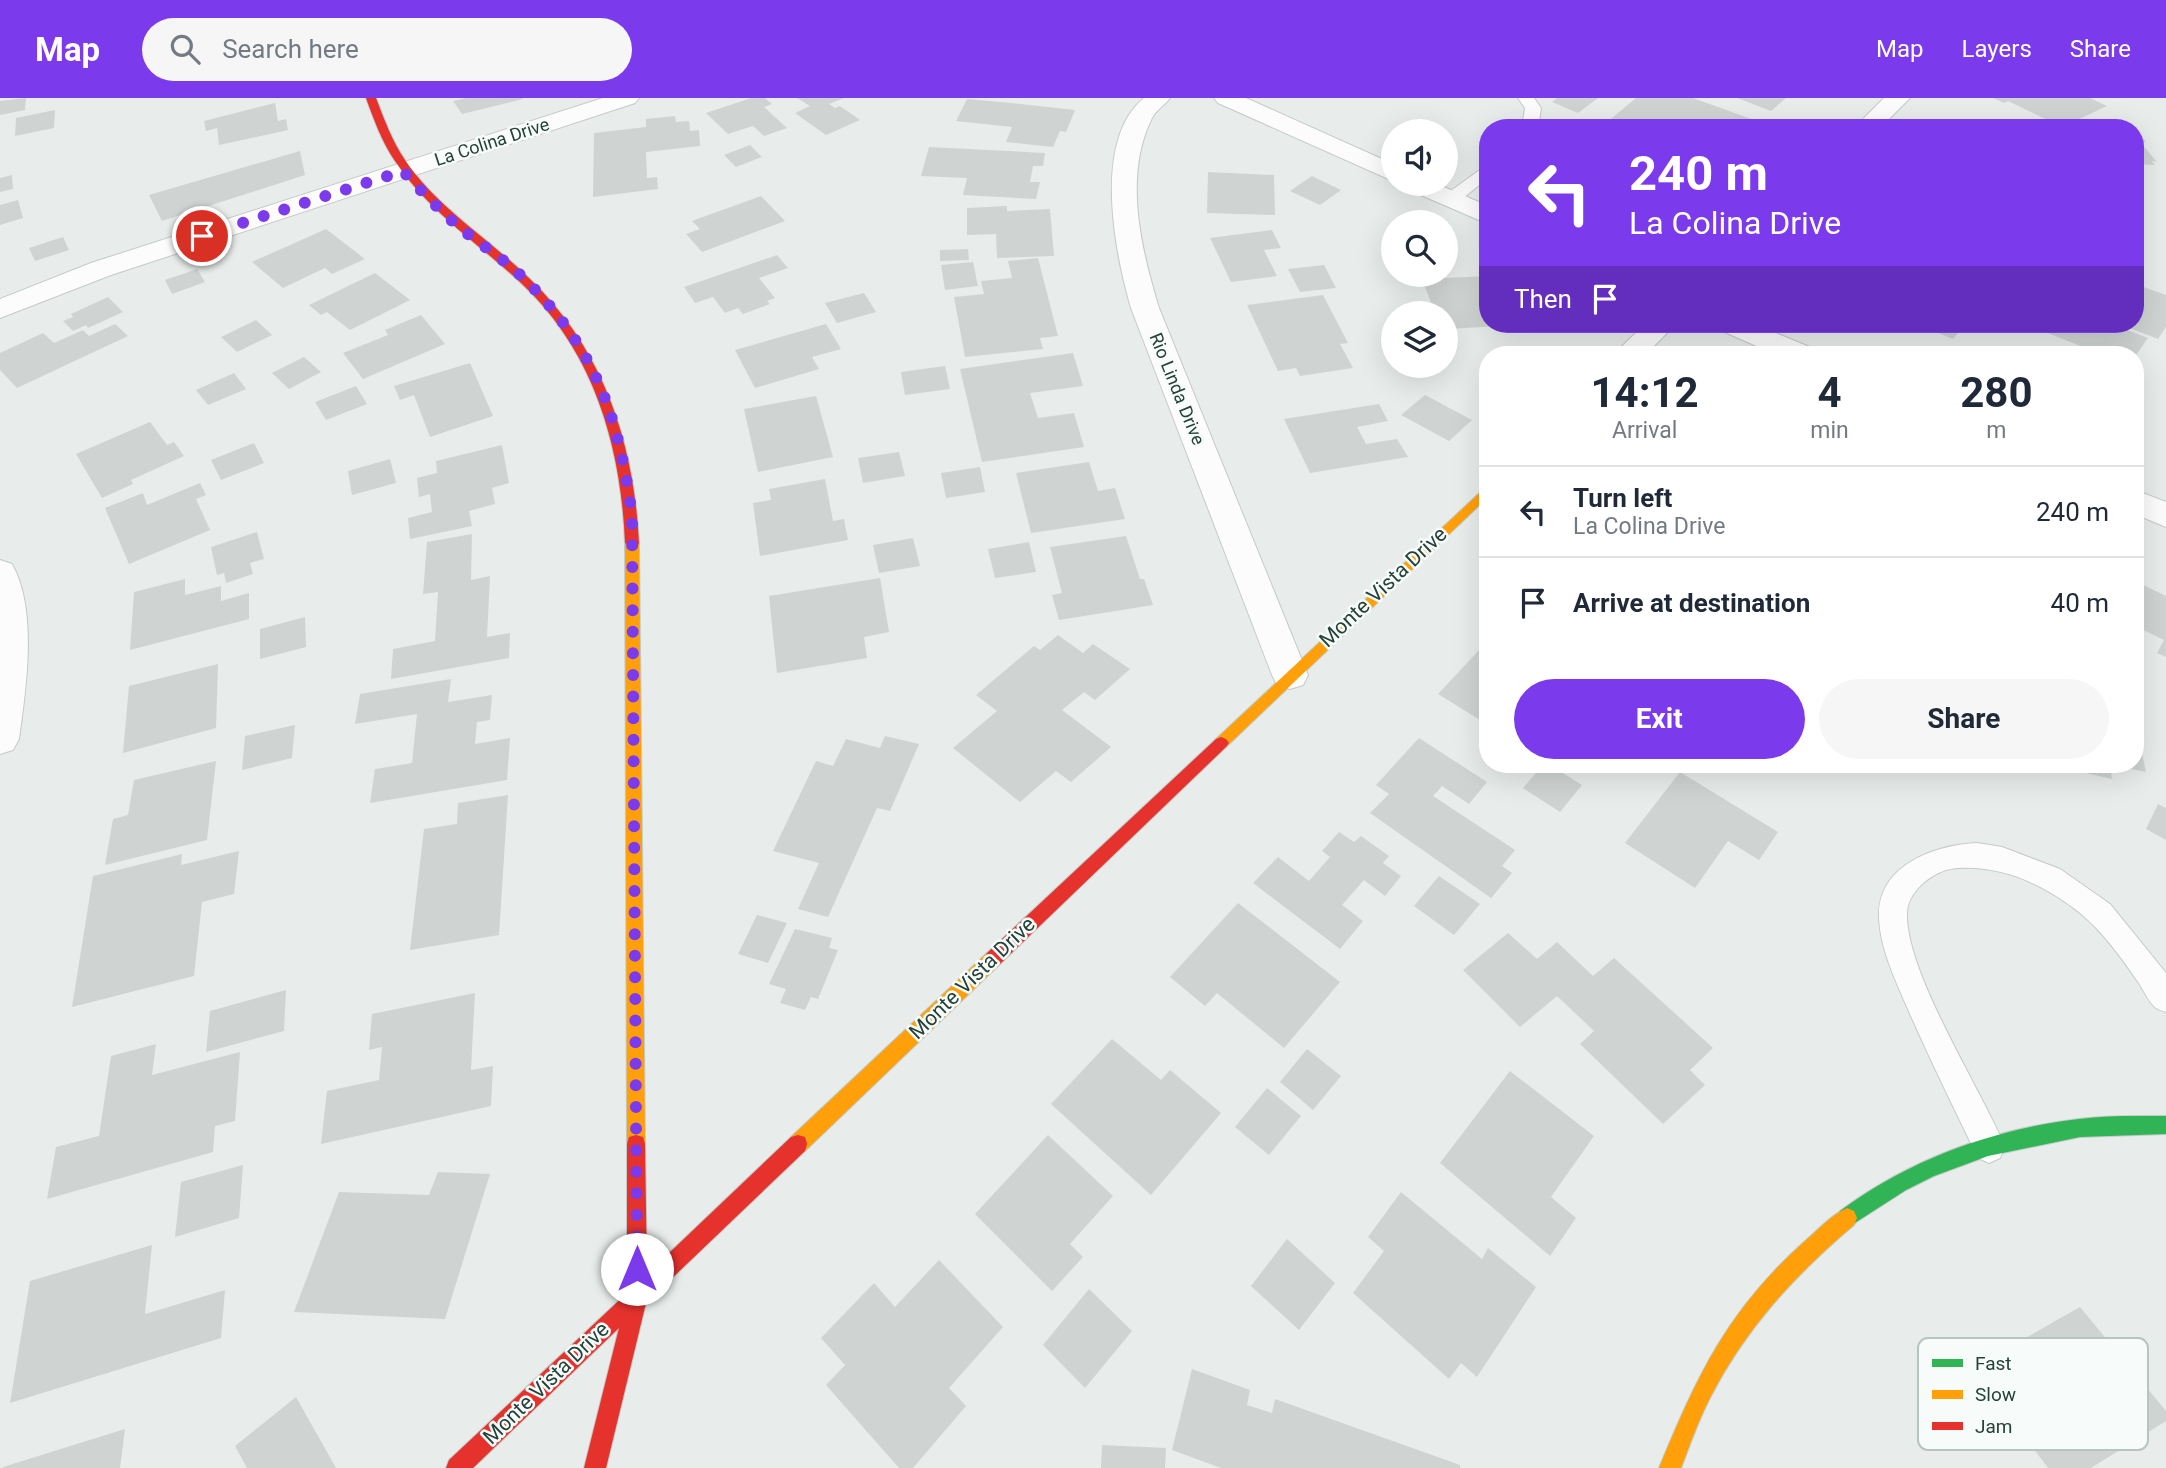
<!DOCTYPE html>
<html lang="en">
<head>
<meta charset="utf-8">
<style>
	body { margin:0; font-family:Roboto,sans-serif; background:#f6f6f7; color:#1f2937; height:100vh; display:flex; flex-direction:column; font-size:26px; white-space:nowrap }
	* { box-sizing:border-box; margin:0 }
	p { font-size:23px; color:#747a83 }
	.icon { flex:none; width:38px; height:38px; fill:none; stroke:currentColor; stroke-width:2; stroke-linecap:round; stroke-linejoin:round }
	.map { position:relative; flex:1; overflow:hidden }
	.side { position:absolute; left:1479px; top:248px; width:665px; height:427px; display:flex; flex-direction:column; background:#fff; border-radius:28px; box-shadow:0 7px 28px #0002 }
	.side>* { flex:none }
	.hud { position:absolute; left:1479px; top:21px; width:665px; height:214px; border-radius:28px; box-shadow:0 7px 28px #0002; background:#7c3aed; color:#fff; overflow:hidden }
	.tools { position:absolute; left:1381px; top:21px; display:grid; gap:14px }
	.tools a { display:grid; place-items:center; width:77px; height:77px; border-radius:50%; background:#fff; box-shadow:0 7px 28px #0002; font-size:35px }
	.pin { position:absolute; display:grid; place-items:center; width:60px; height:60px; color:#fff; margin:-30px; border:4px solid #fff; border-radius:50%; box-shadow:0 2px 7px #0007 }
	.me { position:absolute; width:77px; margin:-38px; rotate:0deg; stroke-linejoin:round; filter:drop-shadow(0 0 5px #0008) }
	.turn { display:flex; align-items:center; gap:24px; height:147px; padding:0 35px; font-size:32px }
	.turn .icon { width:91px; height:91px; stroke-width:2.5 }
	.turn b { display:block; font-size:49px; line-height:60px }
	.then { display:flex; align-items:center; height:66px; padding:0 35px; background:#0003; gap:14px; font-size:26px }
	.eta { display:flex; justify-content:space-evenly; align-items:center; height:119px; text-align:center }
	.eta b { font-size:42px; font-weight:700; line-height:49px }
	.cta { display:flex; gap:14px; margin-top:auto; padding:14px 35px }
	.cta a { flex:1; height:80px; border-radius:42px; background:#7c3aed; color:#fff; font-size:28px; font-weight:700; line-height:80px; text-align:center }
	.cta a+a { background:#f6f6f7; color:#1f2937 }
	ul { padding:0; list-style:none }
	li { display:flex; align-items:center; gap:21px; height:91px; padding:0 35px; border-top:2px solid #e0e1e3 }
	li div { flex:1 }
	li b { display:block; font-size:26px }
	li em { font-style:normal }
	header { display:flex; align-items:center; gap:42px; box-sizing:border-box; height:98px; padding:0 35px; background:#7c3aed; color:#fff }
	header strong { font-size:33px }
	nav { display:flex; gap:38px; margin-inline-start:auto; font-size:24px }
	.search { width:490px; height:63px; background:#f6f6f7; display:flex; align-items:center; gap:18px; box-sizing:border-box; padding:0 24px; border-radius:38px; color:#747a83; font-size:26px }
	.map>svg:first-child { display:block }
	.building { fill:#cfd4d2 }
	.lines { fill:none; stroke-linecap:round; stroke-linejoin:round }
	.lane-casing { stroke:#c5cac8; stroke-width:2 }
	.street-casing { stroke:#c5cac8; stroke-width:2 }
	.fast-casing { stroke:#c3cbc8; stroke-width:2 }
	.slow-casing { stroke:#c3cbc8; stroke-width:2 }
	.jam-casing { stroke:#c3cbc8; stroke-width:2 }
	.lane { fill:#fcfcfc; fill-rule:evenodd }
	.street { fill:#fcfcfc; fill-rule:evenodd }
	.fast { fill:#30b455; fill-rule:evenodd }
	.slow { fill:#ff9f0a; fill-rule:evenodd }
	.jam { fill:#e5322d; fill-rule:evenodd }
	.route { stroke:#7c3aed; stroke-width:12; stroke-dasharray:0 21.6 }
	.labels { text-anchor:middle; stroke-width:5; stroke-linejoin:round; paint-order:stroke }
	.far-street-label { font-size:18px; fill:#24423a; stroke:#f7fbf9 }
	.street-label { font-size:21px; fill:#24423a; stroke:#f7fbf9 }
	.key { fill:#f7fbf9; stroke:#b8c4c0; stroke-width:2 }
	.key-label { font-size:19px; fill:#24423a }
</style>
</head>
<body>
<header>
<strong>Map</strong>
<div class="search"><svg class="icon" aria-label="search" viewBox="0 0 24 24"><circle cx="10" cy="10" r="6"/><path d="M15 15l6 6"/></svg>Search here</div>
<nav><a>Map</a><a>Layers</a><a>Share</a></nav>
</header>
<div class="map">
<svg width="2166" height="1370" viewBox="0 0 2166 1370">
	<rect width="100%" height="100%" fill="#e8edeb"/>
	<g class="building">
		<path d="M26,0L25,12L0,17V3Z"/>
		<path d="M466,0H522L523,1L462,16L453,3Z"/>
		<path d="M751,0H765L772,6L764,9L787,30L764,38L753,28L728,36L706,15Z"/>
		<path d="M797,0H844L829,6L835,10L840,8L860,22L826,37L795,15L810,8Z"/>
		<path d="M1557,0H1598L1578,15L1552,4Z"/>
		<path d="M1636,0H1693L1757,23L1750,30H1600Z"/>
		<path d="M1737,0H1786L1771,13Z"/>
		<path d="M1993,0H2090L2107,8L2062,29L2008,3L2004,5Z"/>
		<path d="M967,1L1011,5L1075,12L1066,34L1060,33L1053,49L1006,44L1012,29L956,23Z"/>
		<path d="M275,5L278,23L286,21L288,32L219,47L217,30L206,33L204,23Z"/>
		<path d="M55,12L54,30L15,38L16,20Z"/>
		<path d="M675,18L676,24L689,23L690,33L699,32L700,48L646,54L647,80L657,79L658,91L593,99L594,35L646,29V21Z"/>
		<path d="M2094,25H2131L2134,30H2098Z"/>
		<path d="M2135,30L2146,44H2140L2157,64L2152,63L2155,67L2135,66Z"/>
		<path d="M750,47L762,59L736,69L724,57Z"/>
		<path d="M929,49L1045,55L1043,68H1033L1030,84H1040L1036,101L963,97L967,80L921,78Z"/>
		<path d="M300,53L305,77L162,123L149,97Z"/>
		<path d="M1208,74L1274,77L1275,117L1207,115Z"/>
		<path d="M12,77L13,91L0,94V80Z"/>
		<path d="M1312,78L1341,92L1320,107L1290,93Z"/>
		<path d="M761,98L785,123L702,154L686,136L700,131L692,123Z"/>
		<path d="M18,102L23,120L0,127V107Z"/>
		<path d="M1007,108V113L1050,111L1054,158L997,160L996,136L967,137V110Z"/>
		<path d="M326,131L365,161L332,176L325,170L283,190L252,164Z"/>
		<path d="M1272,132L1281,150L1264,152L1277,178L1231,184L1210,140Z"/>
		<path d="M63,139L69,152L35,163L29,150Z"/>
		<path d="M968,151L969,162L940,163V152Z"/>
		<path d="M777,157L788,170L759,180L775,200L767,203L770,206L743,216L738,210L725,215L713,199L695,205L684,189Z"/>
		<path d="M1038,160L1058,238L1040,240L1043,251L965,259L954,199L984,196L981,183L1012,180L1008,163Z"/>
		<path d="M973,164L978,188L945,192L941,167Z"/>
		<path d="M1324,167L1336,190L1300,194L1288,171Z"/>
		<path d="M197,171L205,184L172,196L165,182Z"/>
		<path d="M375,175L410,202L350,232L327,214L321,217L309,207Z"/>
		<path d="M1488,178V226L1501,228L1446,231V215H1435L1422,181Z"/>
		<path d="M2135,186L2166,197V229L2158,241L2119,226H2135Z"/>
		<path d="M864,195L876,214L837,225L825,205Z"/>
		<path d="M1323,197L1348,245L1340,246L1353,270L1300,278L1296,270L1278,273L1247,207Z"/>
		<path d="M108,199L123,214L88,230L86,227L73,233L63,223L73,219L71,216Z"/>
		<path d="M421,217L445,246L363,281L343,255L388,237L385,232Z"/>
		<path d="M256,222L272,237L237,254L221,239Z"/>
		<path d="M115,226L128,238L17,290L0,272V255L43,235L54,245L83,232L89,238Z"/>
		<path d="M826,226L841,251L812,259L819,271L755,290L735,252Z"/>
		<path d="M1916,226H1965L1953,241Z"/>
		<path d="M2025,226H2112L2148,240L2136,257H2077L2083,249Z"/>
		<path d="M1073,255L1083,288L1030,295L1038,320L1074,315L1084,349L982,364L960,271Z"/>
		<path d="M304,259L321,274L289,291L272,275Z"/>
		<path d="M470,265L493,318L430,339L414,297L400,302L394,288Z"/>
		<path d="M945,268L950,291L905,297L901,274Z"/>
		<path d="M234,275L246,291L208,307L196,292Z"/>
		<path d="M356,288L367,306L326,322L315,304Z"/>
		<path d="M1425,297L1472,322L1449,343L1401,317Z"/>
		<path d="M816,298L833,359L758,374L744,311Z"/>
		<path d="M1379,306L1388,323L1357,329L1366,346L1397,341L1408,359L1310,375L1284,321Z"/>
		<path d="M150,324L167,347L174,344L184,358L131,382L133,386L102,400L76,356Z"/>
		<path d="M254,345L264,365L221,382L211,362Z"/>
		<path d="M502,347L509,385L492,390L495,406L469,413L472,428L410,441L408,420L432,414L430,396L419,399L417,380L437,375L436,363Z"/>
		<path d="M899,354L905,378L863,385L858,360Z"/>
		<path d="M390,361L396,385L352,397L348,373Z"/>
		<path d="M1089,364L1098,393L1115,390L1125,421L1031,435L1016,375Z"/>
		<path d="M980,369L985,394L946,400L941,375Z"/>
		<path d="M825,381L833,423L844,421L848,442L760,458L753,405L771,402L769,391Z"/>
		<path d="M200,385L206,397L196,401L210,432L129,466L105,410L143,395L147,407Z"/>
		<path d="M257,434L264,461L250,465L253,476L226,485L224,475L217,477L211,449Z"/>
		<path d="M472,436L471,482L490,478L487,539L510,535L509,560L391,581L393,551L435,543L438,494L423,496L427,444Z"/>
		<path d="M1126,438L1140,481H1144L1153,507L1059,522L1052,497L1062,495L1050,449Z"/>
		<path d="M913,440L920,468L879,475L873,447Z"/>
		<path d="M1029,444L1036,474L995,480L988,451Z"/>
		<path d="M880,480L889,534L864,539L867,560L777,575L769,498Z"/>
		<path d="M185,481V497L221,488V503L249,495V521L130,552L134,494Z"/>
		<path d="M2137,484L2166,498V559L2157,555L2164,542L2135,528Z"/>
		<path d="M305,519L306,549L260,561V531Z"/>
		<path d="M1058,537L1083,555L1093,546L1130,571L1095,602L1084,594L1062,612L1111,649L1071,684L1056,673L1020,704L953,650L997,613L976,597L1034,548L1040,552Z"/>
		<path d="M1482,549L1488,553V627L1438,596Z"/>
		<path d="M218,566L216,630L123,655L129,588Z"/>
		<path d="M451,581L448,604L492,597L490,622L477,624L475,646L510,640L507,682L370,705L375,671L412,665L417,616L355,626L360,596Z"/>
		<path d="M295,627L292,660L242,672L245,638Z"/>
		<path d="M885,638L919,646L890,713L877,710L828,819L798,811L819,765L773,753L816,663L833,668L846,641L880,650Z"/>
		<path d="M1419,640L1487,684L1469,706L1442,688L1433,698L1515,752L1502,768L1512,775L1491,800L1370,715L1389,696L1376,687Z"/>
		<path d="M2135,641L2139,642L2146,674L2116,668L2135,667Z"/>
		<path d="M216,663L207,742L105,767L113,721L128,717L134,682Z"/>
		<path d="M1543,667H1550L1582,687L1560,714L1523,690Z"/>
		<path d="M2056,667H2110L2112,681L2056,668Z"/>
		<path d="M1680,674L1778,734L1759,762L1728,743L1695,790L1625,745Z"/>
		<path d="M508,697L499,837L410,852L424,731L457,726L458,705Z"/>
		<path d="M2158,706L2166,710V742L2146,731Z"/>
		<path d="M1339,734L1354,744L1361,738L1389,758L1383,765L1401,778L1385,798L1364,782L1342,807L1363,823L1340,851L1253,785L1278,759L1309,783L1330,759L1322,753Z"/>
		<path d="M239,753L234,796L202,804L194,878L72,909L93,778L182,756L181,767Z"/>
		<path d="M1439,778L1480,806L1454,837L1414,808Z"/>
		<path d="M1238,805L1340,884L1284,950L1217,895L1205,908L1170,879Z"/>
		<path d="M757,817L787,825L768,865L738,856Z"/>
		<path d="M795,831L832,840L829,850L838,852L818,901L811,899L805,912L780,905L786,891L769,886Z"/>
		<path d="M1508,835L1537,861L1557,844L1593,878L1614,860L1713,950L1690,972L1705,987L1663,1026L1580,946L1594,933L1557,898L1520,929L1463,872Z"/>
		<path d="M286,892L284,933L206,954L210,913Z"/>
		<path d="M475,895L471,972L493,968L491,1008L321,1046L327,993L379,982L382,949L369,952L372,916Z"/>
		<path d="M1112,941L1161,982L1170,972L1221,1015L1151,1097L1051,1006Z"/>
		<path d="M156,946L152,977L240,954L235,1023L215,1028L213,1054L47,1101L56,1049L99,1038L111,958Z"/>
		<path d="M1307,951L1341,978L1313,1012L1280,984Z"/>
		<path d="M1510,973L1594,1038L1551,1099L1576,1120L1550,1158L1440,1065Z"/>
		<path d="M1267,990L1301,1018L1269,1057L1235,1029Z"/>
		<path d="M1048,1037L1113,1098L1070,1146L1083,1159L1052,1193L975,1116Z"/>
		<path d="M243,1067L239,1120L175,1139L181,1084Z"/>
		<path d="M438,1074L490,1076L445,1221L294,1214L339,1094L429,1097Z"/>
		<path d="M1401,1094L1482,1161L1488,1150L1536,1189L1477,1279L1461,1265L1449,1281L1353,1195L1384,1153L1368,1139Z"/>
		<path d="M1287,1141L1335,1185L1299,1232L1251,1188Z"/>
		<path d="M152,1147L145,1216L225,1192L221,1240L10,1305L30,1183Z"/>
		<path d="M939,1162L1003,1229L949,1290L966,1308L913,1370H899L826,1287L845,1267L821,1240L874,1185L895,1209Z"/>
		<path d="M1089,1191L1132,1233L1085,1290L1043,1247Z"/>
		<path d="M2080,1209L2166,1313V1323L2091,1370H2048L1973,1270Z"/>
		<path d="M1192,1271L1250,1292L1247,1307L1272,1315L1275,1301L1460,1367V1370H1221L1172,1352Z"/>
		<path d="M296,1299L336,1370H247L235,1348Z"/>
		<path d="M125,1331L120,1370H3V1369Z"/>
		<path d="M1102,1347L1166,1350L1165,1370H1101Z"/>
	</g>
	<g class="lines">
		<defs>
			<g id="lane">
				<path d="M1518,0H1534L1541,10L1538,30H1522L1525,10Z"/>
				<path d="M1488,66V80L1457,105H1445L1442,101L1445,97Z"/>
				<path d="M1977,745L2002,749L2060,771L2110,806L2166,875V914C2163,913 2159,912 2156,910C2149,905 2143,891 2138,884C2121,859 2103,834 2080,815C2045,787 2004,768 1959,770C1937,770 1908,791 1907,815C1905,874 1981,991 2005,1049L2000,1060L1989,1065L1978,1060C1954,1010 1929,960 1907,909C1895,881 1879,848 1879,817C1879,766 1936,747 1977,745Z"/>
			</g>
			<g id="street">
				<path d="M603,0H639L635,5L111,177L0,220V201L91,165Z"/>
				<path d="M1144,0H1170C1165,7 1156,12 1152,20C1123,78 1141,151 1159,210L1308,577L1303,587L1290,591L1277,587L1272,577L1131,210C1115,155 1092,42 1144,0Z"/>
				<path d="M1214,0H1246L1393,66V83L1218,5Z"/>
				<path d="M1884,0H1910L1880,30H1854Z"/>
				<path d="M1403,86H1437L1488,108V126L1407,91Z"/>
				<path d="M1645,226H1676L1645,257H1613Z"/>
				<path d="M1716,226H1754L1812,250L1817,257H1777L1720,232Z"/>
				<path d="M2135,392L2166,404V429L2135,416Z"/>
				<path d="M0,462L12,466C38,512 26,591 19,641L13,652L0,656Z"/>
			</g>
			<path id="fast" d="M2166,1018V1036L2080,1039L1988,1058L1934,1078L1906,1092L1847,1130L1840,1127L1837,1120L1840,1113C1910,1061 1993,1031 2079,1021C2108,1017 2137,1018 2166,1018Z"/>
			<g id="slow">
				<path d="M1488,387V399L1226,649H1216L1213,645L1216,641Z"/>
				<path d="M632,440L639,445L645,1046L643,1053L636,1055L629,1053L627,1046L625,445Z"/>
				<path d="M993,853L999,855L1002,861L999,867L805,1053L798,1055L791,1053L789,1046L791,1039L987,855Z"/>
				<path d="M1847,1110L1854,1113L1857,1120L1854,1127C1795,1177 1745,1231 1710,1300C1698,1323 1690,1347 1681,1370H1659C1698,1276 1727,1213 1805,1143C1818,1132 1831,1117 1847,1110Z"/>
			</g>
			<g id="jam">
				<path d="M366,0H376C384,21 392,43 405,62C438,111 490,141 531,182C604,253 634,346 639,445L637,449L632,450L625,445C621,348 594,253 521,185C478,145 428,113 395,63C382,44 374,22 366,0Z"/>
				<path d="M1221,639L1226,641L1229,645L1226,649L999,867L993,869L987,867L984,861L987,855L1216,641Z"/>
				<path d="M636,1037L643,1039L645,1046L647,1176L791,1039L798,1037L805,1039L807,1046L805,1053L646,1205L606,1370H584L619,1230L473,1370H446L449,1362L627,1195V1046L629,1039Z"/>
			</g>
		</defs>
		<use href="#lane" class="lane-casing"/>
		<use href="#street" class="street-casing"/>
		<use href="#fast" class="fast-casing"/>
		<use href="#slow" class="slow-casing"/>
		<use href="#jam" class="jam-casing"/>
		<use href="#lane" class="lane"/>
		<use href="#street" class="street"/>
		<use href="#fast" class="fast"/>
		<use href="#slow" class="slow"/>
		<use href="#jam" class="jam"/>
	</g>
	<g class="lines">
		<path class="route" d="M202,138L403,73C422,94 441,114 464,133C480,146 499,158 515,172C594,245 618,314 632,418L637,1171"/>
	</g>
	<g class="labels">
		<g class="far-street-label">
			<text transform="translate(492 44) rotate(-18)" y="6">La Colina Drive</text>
			<text transform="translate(1177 291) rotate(68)" y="6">Rio Linda Drive</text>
		</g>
		<g class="street-label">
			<text transform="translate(1383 489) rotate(-43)" y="7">Monte Vista Drive</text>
			<text transform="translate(972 880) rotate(-44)" y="7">Monte Vista Drive</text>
			<text transform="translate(546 1285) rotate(-44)" y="7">Monte Vista Drive</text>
		</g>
	</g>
	<rect x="1918" y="1240" width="230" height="112" rx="10" class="key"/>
	<rect x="1932" y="1261" width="31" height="8" fill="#30b455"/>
	<rect x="1932" y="1292" width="31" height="9" fill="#ff9f0a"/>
	<rect x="1932" y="1324" width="31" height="8" fill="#e5322d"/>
	<g class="key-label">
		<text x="1975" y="1272">Fast</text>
		<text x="1975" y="1303">Slow</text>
		<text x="1975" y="1335">Jam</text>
	</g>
</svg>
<div class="tools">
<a><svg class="icon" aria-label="sound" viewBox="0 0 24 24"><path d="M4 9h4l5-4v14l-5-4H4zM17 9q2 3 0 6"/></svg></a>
<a><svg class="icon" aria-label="search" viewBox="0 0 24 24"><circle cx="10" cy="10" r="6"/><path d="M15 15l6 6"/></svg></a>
<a><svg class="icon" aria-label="layers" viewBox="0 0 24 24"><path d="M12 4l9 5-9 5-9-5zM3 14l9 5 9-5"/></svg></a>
</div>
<div class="pin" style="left:202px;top:138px;background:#d93025"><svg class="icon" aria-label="arrive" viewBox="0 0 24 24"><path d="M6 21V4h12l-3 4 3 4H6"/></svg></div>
<svg class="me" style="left:637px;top:1171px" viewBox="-20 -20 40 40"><circle r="19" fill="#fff"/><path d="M0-13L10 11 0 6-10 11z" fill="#7c3aed"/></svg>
<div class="hud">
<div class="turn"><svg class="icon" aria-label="left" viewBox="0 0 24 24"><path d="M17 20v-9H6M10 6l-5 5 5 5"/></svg><div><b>240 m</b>La Colina Drive</div></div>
<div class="then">Then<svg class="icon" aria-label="arrive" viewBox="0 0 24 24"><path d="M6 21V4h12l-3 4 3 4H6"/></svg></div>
</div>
<section class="side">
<div class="eta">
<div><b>14:12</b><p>Arrival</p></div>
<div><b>4</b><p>min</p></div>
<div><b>280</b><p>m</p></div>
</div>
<ul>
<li><svg class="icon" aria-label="left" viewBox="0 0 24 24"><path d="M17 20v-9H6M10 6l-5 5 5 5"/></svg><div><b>Turn left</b><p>La Colina Drive</p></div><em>240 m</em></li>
<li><svg class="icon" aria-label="arrive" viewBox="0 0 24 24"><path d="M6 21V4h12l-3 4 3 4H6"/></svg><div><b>Arrive at destination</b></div><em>40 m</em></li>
</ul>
<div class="cta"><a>Exit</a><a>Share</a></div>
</section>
</div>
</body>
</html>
